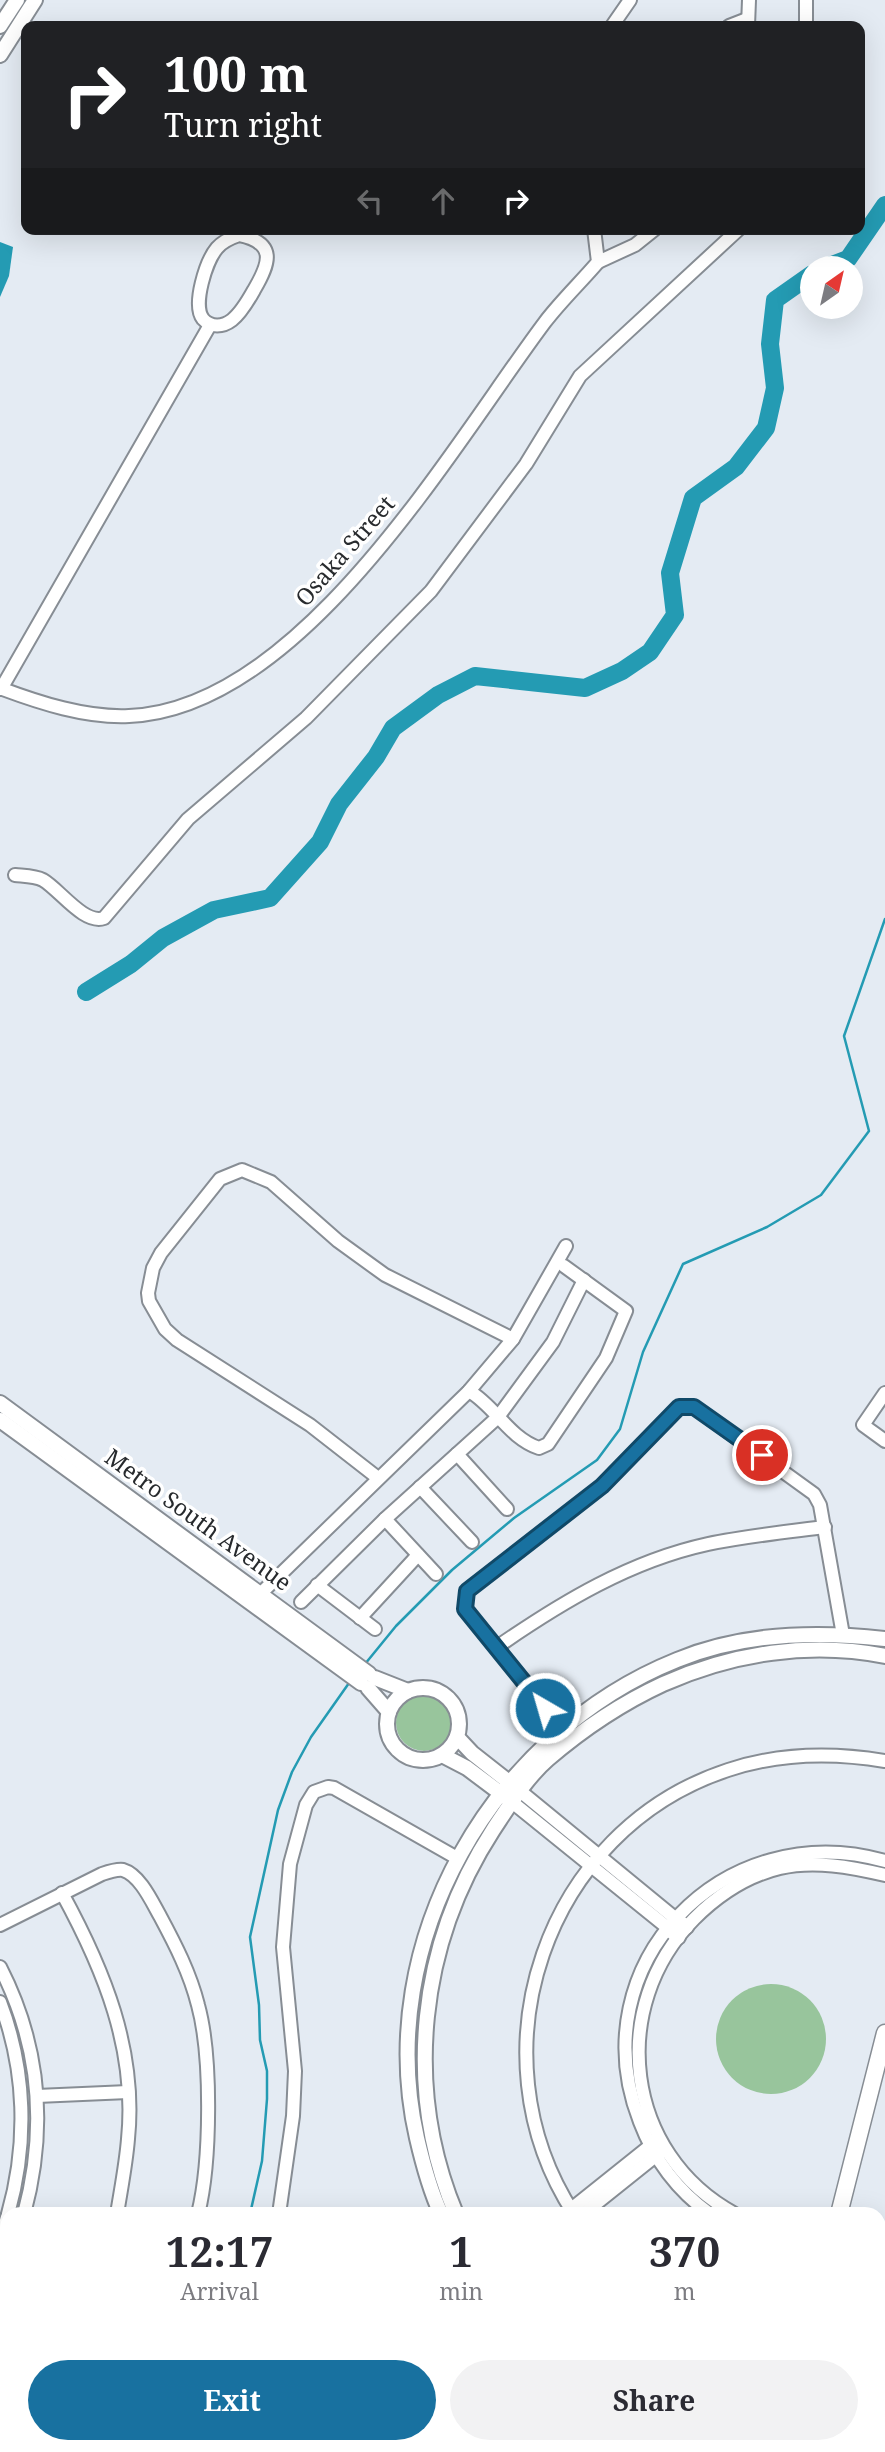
<!DOCTYPE html>
<html lang="en">
<head>
<meta charset="utf-8">
<style>
	body { margin:0; font-family:"Noto Serif",serif; background:#f2f2f3; color:#2b2b33; height:100vh; display:flex; flex-direction:column; font-size:26px; white-space:nowrap }
	* { box-sizing:border-box; margin:0 }
	p { font-size:23px; color:#7c7c81 }
	.icon { flex:none; width:38px; height:38px; fill:none; stroke:currentColor; stroke-width:2; stroke-linecap:round; stroke-linejoin:round }
	.map { position:relative; flex:1; overflow:hidden }
	.panel { position:absolute; left:0px; top:2207px; width:886px; height:247px; display:flex; flex-direction:column; background:#fff; border-radius:21px 21px 0 0; box-shadow:0 7px 28px #0002 }
	.panel>* { flex:none }
	.banner { position:absolute; left:21px; top:21px; width:844px; height:214px; border-radius:14px; box-shadow:0 7px 28px #0002; background:#202124; color:#fff; overflow:hidden }
	.needle { width:46px; rotate:34deg }
	.buttons { position:absolute; left:800px; top:256px; display:grid; gap:14px }
	.buttons a { display:grid; place-items:center; width:63px; height:63px; border-radius:50%; background:#fff; box-shadow:0 7px 28px #0002; font-size:35px }
	.pin { position:absolute; display:grid; place-items:center; width:60px; height:60px; color:#fff; margin:-30px; border:4px solid #fff; border-radius:50%; box-shadow:0 2px 7px #0007 }
	.me { position:absolute; width:77px; margin:-38px; rotate:322deg; stroke-linejoin:round; filter:drop-shadow(0 0 5px #0008) }
	.turn { display:flex; align-items:center; gap:24px; height:147px; padding:0 28px; font-size:32px }
	.turn .icon { width:91px; height:91px; stroke-width:2.5 }
	.turn b { display:block; font-size:49px; line-height:60px }
	.lanes { display:flex; align-items:center; height:66px; padding:0 28px; background:#0003; justify-content:center; gap:35px; direction:ltr }
	.lanes .off { opacity:.35 }
	.eta { display:flex; justify-content:space-evenly; align-items:center; height:119px; text-align:center }
	.eta b { font-size:42px; font-weight:700; line-height:49px }
	.action { display:flex; gap:14px; margin-top:auto; padding:14px 28px }
	.action a { flex:1; height:80px; border-radius:42px; background:#1871a0; color:#fff; font-size:28px; font-weight:700; line-height:80px; text-align:center }
	.action a+a { background:#f2f2f3; color:#2b2b33 }
	.map>svg:first-child { display:block }
	.green { fill:#98c59c }
	.water { fill:#249bb3 }
	.lines { fill:none; stroke-linecap:round; stroke-linejoin:round }
	.stream { stroke:#249bb3; stroke-width:2.5 }
	.river { stroke:#249bb3; stroke-width:18 }
	.minor-casing { stroke:#878d94; stroke-width:16 }
	.tertiary-casing { stroke:#878d94; stroke-width:18 }
	.secondary-casing { stroke:#878d94; stroke-width:19 }
	.minor { stroke:#fff; stroke-width:12 }
	.tertiary { stroke:#fff; stroke-width:14 }
	.secondary { stroke:#fff; stroke-width:16 }
	.route-casing { stroke:#104968; stroke-width:18 }
	.route { stroke:#1871a0; stroke-width:12 }
	.labels { text-anchor:middle; stroke-width:7; stroke-linejoin:round; paint-order:stroke }
	.street-label { font-size:23px; fill:#272a2d; stroke:#fff }
</style>
</head>
<body>
<div class="map">
<svg width="885" height="2452" viewBox="0 0 885 2452">
	<rect width="100%" height="100%" fill="#e4ebf3"/>
	<g class="green">
		<circle cx="424" cy="1723" r="28"/>
		<circle cx="771" cy="2039" r="55"/>
	</g>
	<path class="water" d="M0,242L13,247L9,276L0,297Z"/>
	<g class="lines">
		<g class="stream">
			<path d="M365,1664L396,1626L452,1570L514,1518L597,1460L620,1429L643,1352L683,1264L767,1227L821,1195L869,1131L844,1036L885,919"/>
			<path d="M250,2214L262,2161L267,2099V2071L260,2040L259,2005L250,1937L278,1810L292,1772L311,1737L349,1683"/>
			<path d="M307,2446L311,2452"/>
		</g>
		<g class="river">
			<path d="M824,268L848,259L885,205"/>
			<path d="M86,992L131,964L163,938L214,910L270,898L320,842L339,804L376,757L393,728L438,695L475,676L585,688L622,671L650,652L675,615L670,573L693,498L736,467L766,428L775,388L770,344L775,300L812,274"/>
		</g>
		<defs>
			<g id="minor">
				<path d="M612,26L630,0"/>
				<path d="M729,26L747,19"/>
				<path d="M748,26L749,0"/>
				<path d="M806,26V0"/>
				<path d="M239,235C277,243 270,263 254,290C249,299 241,313 232,320C223,327 211,328 203,319C192,305 206,261 217,248C223,241 230,238 239,235Z"/>
				<path d="M598,262L635,245L655,229"/>
				<path d="M0,688C40,703 86,718 129,716C302,709 452,446 545,322C561,301 581,282 598,262L594,229"/>
				<path d="M1,689L210,325"/>
				<path d="M15,875C24,876 35,876 43,880C59,889 84,925 104,918L188,819L306,718L431,591L526,464L580,376L739,229"/>
				<path d="M469,1391C495,1406 509,1438 539,1448L548,1444L606,1358L626,1311L564,1266"/>
				<path d="M885,1393L863,1425L885,1441"/>
				<path d="M457,1454L507,1509"/>
				<path d="M378,1478L310,1425L177,1340L165,1329L149,1301L148,1293L153,1268L161,1253L220,1179L242,1170L271,1182L338,1241L385,1275L513,1339"/>
				<path d="M420,1487L472,1542"/>
				<path d="M385,1519L436,1574"/>
				<path d="M317,1585L375,1629"/>
				<path d="M254,1600L469,1391L513,1339L566,1246"/>
				<path d="M301,1602L385,1519L498,1417L553,1342L584,1280"/>
				<path d="M360,1618L418,1555"/>
				<path d="M497,1647C562,1602 630,1561 708,1544C746,1536 786,1532 825,1527"/>
				<path d="M561,1728L465,1609L467,1591L602,1486L679,1407H694L814,1494L820,1505L843,1635"/>
				<path d="M520,1791L676,1919"/>
				<path d="M512,1802L668,1928"/>
				<path d="M62,1893C104,1970 137,2050 128,2139C126,2164 121,2189 117,2214"/>
				<path d="M0,1925L102,1874C108,1872 117,1869 123,1870C140,1875 152,1902 160,1916C175,1944 190,1973 198,2005C212,2056 211,2162 198,2214"/>
				<path d="M0,1967C40,2045 47,2129 24,2214"/>
				<path d="M0,2002C26,2070 28,2143 8,2214"/>
				<path d="M37,2096L128,2092"/>
				<path d="M279,2214L293,2116L295,2071L283,1947L290,1864L306,1805L314,1792L328,1787L334,1788L457,1858"/>
				<path d="M565,2214L655,2142"/>
				<path d="M574,2214C469,2053 545,1830 728,1770C779,1753 832,1752 885,1761"/>
				<path d="M583,2214L663,2150"/>
				<path d="M710,2214C678,2191 654,2159 640,2122C578,1964 725,1815 885,1861"/>
				<path d="M735,2214C624,2154 607,2007 694,1919C718,1895 746,1876 780,1868C814,1860 851,1867 885,1875"/>
				<path d="M0,2242L7,2217"/>
				<path d="M878,2260L885,2259"/>
				<path d="M0,2297L7,2274"/>
				<path d="M0,2325L7,2328"/>
				<path d="M0,2342L7,2345"/>
				<path d="M22,2452L25,2446"/>
			</g>
			<g id="tertiary">
				<path d="M0,26L17,0"/>
				<path d="M0,55L35,0"/>
				<path d="M0,1403L369,1674"/>
				<path d="M0,1420L361,1683"/>
				<path d="M375,1678L408,1691"/>
				<path d="M368,1688L389,1712"/>
				<circle cx="423" cy="1724" r="36"/>
				<path d="M457,1737L472,1753L514,1786"/>
				<path d="M442,1755L467,1768L507,1798"/>
				<path d="M676,1919L686,1927"/>
				<path d="M668,1928L678,1937"/>
				<path d="M441,2214C430,2190 423,2164 417,2138C372,1942 493,1734 677,1660C742,1633 816,1631 885,1639"/>
				<path d="M456,2214C403,2087 419,1944 493,1830C509,1806 526,1778 548,1759C583,1729 622,1703 663,1684C733,1653 810,1641 885,1656"/>
				<path d="M697,2446L712,2452"/>
				<path d="M753,2446L773,2452"/>
			</g>
			<g id="secondary">
				<path d="M839,2214L885,2033"/>
				<path d="M774,2452L776,2446"/>
			</g>
		</defs>
		<use href="#minor" class="minor-casing"/>
		<use href="#tertiary" class="tertiary-casing"/>
		<use href="#secondary" class="secondary-casing"/>
		<use href="#minor" class="minor"/>
		<use href="#tertiary" class="tertiary"/>
		<use href="#secondary" class="secondary"/>
	</g>
	<g class="lines">
		<defs>
			<path id="route" d="M545,1708L465,1609L467,1591L602,1486L679,1407H694L762,1455"/>
		</defs>
		<use href="#route" class="route-casing"/>
		<use href="#route" class="route"/>
	</g>
	<g class="labels">
		<g class="street-label">
			<text transform="translate(345 551) rotate(-49)" y="8">Osaka Street</text>
			<text transform="translate(198 1520) rotate(36)" y="8">Metro South Avenue</text>
		</g>
	</g>
</svg>
<div class="buttons">
<a><svg class="needle" viewBox="-14 -14 28 28"><path d="M0-13l5 13h-10z" fill="#e53935"/><path d="M0 13l5-13h-10z" fill="#7c7c81"/></svg></a>
</div>
<div class="pin" style="left:762px;top:1455px;background:#d93025"><svg class="icon" aria-label="arrive" viewBox="0 0 24 24"><path d="M6 21V4h12l-3 4 3 4H6"/></svg></div>
<svg class="me" style="left:545px;top:1708px" viewBox="-20 -20 40 40"><circle r="17" fill="#1871a0" stroke="#fff" stroke-width="3"/><path d="M0-11L8 9 0 5-8 9z" fill="#fff"/></svg>
<div class="banner">
<div class="turn"><svg class="icon" aria-label="right" viewBox="0 0 24 24"><path d="M7 20v-9h11M14 6l5 5-5 5"/></svg><div><b>100 m</b>Turn right</div></div>
<div class="lanes"><svg class="icon off" aria-label="left" viewBox="0 0 24 24"><path d="M17 20v-9H6M10 6l-5 5 5 5"/></svg><svg class="icon off" aria-label="ahead" viewBox="0 0 24 24"><path d="M12 20V5M6 11l6-6 6 6"/></svg><svg class="icon" aria-label="right" viewBox="0 0 24 24"><path d="M7 20v-9h11M14 6l5 5-5 5"/></svg></div>
</div>
<section class="panel">
<div class="eta">
<div><b>12:17</b><p>Arrival</p></div>
<div><b>1</b><p>min</p></div>
<div><b>370</b><p>m</p></div>
</div>
<div class="action"><a>Exit</a><a>Share</a></div>
</section>
</div>
</body>
</html>
